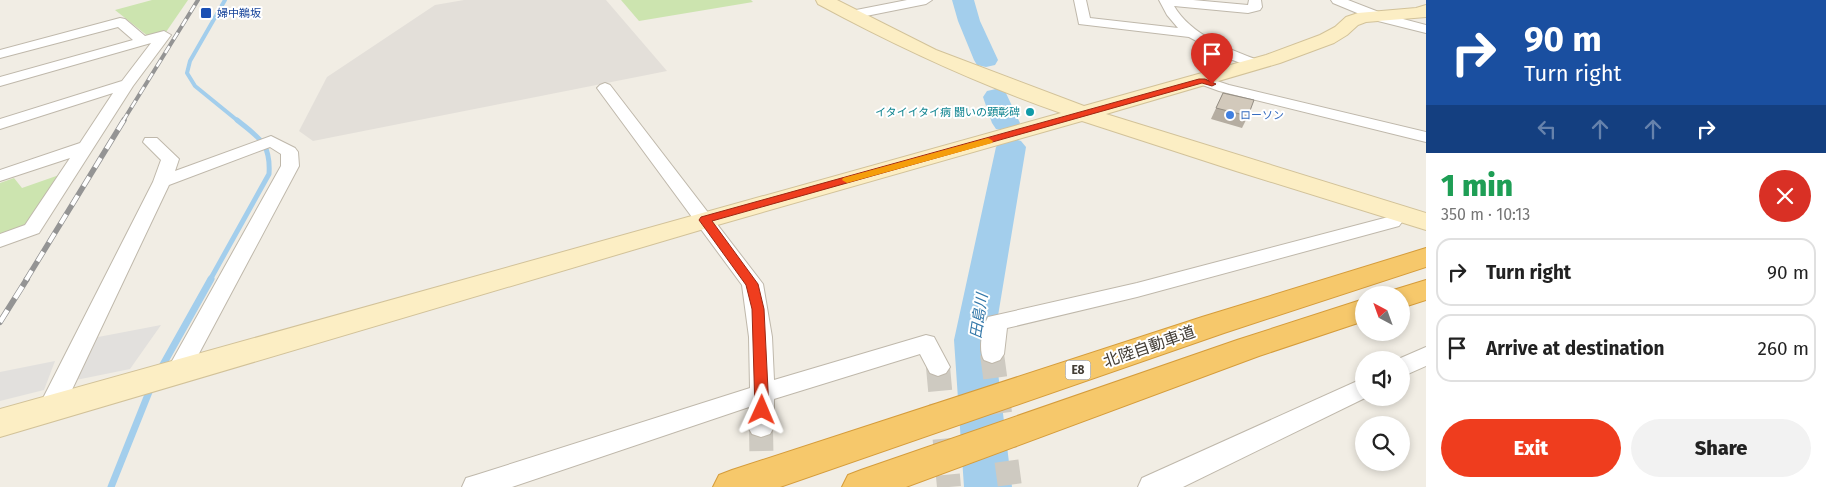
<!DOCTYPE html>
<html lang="en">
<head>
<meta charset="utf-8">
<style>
	body { margin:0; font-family:"Fira Sans","Noto Sans JP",sans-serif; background:#f2f2f2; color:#222; height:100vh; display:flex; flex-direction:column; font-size:19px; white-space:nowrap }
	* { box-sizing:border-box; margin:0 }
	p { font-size:16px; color:#767676 }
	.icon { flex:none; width:28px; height:28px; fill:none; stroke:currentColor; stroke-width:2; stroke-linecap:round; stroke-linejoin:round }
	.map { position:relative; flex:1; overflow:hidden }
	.side { display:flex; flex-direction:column; background:#fff; width:400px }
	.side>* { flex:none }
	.banner { background:#1a4fa0; color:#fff; overflow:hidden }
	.needle { width:32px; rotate:319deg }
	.tools { position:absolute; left:1355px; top:286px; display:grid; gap:10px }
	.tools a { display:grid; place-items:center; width:55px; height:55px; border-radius:50%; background:#fff; box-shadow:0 2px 8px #0003; font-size:25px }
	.pin { position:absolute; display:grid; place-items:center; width:42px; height:42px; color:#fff; margin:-51px -21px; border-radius:50% 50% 50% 0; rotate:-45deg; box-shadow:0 0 5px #0007 }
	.pin .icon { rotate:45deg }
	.me { position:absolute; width:55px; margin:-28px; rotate:1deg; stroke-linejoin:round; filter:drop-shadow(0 0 4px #0008) }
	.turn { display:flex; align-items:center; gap:18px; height:105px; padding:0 15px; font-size:22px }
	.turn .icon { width:65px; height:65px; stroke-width:2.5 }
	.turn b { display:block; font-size:35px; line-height:42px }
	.lanes { display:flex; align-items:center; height:48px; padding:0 15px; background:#0003; justify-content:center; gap:25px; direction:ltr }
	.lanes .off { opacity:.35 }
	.round { display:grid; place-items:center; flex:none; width:52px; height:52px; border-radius:26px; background:#f2f2f2 }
	.head { display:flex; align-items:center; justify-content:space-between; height:85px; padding:0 15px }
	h1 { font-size:30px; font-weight:800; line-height:38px; color:#1e9e55 }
	.action { display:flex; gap:10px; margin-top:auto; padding:10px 15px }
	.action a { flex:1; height:58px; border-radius:30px; background:#ef3d1e; color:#fff; font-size:20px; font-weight:800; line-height:58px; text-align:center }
	.action a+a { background:#f2f2f2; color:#222 }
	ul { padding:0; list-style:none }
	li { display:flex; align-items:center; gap:15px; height:68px; margin:0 10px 8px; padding:0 5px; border:2px solid #e0e0e0; border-radius:15px }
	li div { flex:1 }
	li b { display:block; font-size:19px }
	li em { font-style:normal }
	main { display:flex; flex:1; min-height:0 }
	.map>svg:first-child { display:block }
	.industrial { fill:#e3dfd9 }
	.green { fill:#cce4af }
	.parking { fill:#e2e0dd }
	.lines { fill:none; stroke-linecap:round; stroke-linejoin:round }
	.stream-far2 { stroke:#a3ceec; stroke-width:4 }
	.stream-far1 { stroke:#a3ceec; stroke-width:5 }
	.stream { stroke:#a3ceec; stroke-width:7 }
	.river { fill:#a3ceec; fill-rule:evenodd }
	.street-tunnel { stroke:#cecac1; stroke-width:24; stroke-dasharray:24 12; stroke-linecap:butt }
	.street-casing { stroke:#bfb8ab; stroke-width:2 }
	.secondary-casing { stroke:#d2c299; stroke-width:2 }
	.highway-casing { stroke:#d59c3b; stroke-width:2 }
	.street { fill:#fff; fill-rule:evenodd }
	.secondary { fill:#fceec4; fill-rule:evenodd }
	.highway { fill:#f6c86b; fill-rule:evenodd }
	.rail-far2-casing { stroke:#949494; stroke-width:4 }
	.rail-far1-casing { stroke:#949494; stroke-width:5.5 }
	.rail-casing { stroke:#949494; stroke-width:6 }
	.rail-far2 { stroke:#fff; stroke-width:2.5; stroke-dasharray:8; stroke-linecap:butt }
	.rail-far1 { stroke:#fff; stroke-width:4; stroke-dasharray:11; stroke-linecap:butt }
	.rail { stroke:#fff; stroke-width:4.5; stroke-dasharray:14; stroke-linecap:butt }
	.wall { fill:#b5ada1 }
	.building { fill:#d2c9bb; stroke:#938d83 }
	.route { fill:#ef3d1e; stroke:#9b2814 }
	.slow { fill:#f59e0b }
	.transit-dot { fill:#1a4fb4; stroke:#fff; stroke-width:2 }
	.culture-dot { fill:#0f9aa8; stroke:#fff; stroke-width:2 }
	.shop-dot { fill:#3f7fe0; stroke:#fff; stroke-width:2 }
	.labels { text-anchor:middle; stroke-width:4; stroke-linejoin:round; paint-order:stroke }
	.far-transit-label { font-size:11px; fill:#164399; stroke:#fff; text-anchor:start }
	.far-culture-label { font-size:11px; fill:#0d838f; stroke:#fff; text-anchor:end }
	.far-shop-label { font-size:11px; fill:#366cbe; stroke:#fff; text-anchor:start }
	.shield { fill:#fff; stroke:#7b7772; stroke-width:1 }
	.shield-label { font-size:12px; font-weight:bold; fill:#433d35 }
	.water-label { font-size:15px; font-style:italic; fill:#3478a9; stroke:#fff }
	.near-street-label { font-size:16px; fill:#433d35; stroke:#fff }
</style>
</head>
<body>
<main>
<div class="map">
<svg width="1426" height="487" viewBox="0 0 1426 487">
	<rect width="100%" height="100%" fill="#f1ede4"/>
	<path class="industrial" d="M464,0H606L667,71L313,141L299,131L327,77L435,5Z"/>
	<g class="green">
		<path d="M152,0H188L166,32L149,37L115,10Z"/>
		<path d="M621,0H751L753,2L639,21Z"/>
		<path d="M62,174L28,223L14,232L0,237V183L14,178L22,188Z"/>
	</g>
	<g class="parking">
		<path d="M161,325L130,369L76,380L93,338Z"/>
		<path d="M55,361L44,390L0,401V372Z"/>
	</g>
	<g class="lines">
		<path class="stream-far2" d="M225,0L190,61L187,73L195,86L238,121"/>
		<path class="stream-far1" d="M210,280L269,174C271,143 259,138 237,120"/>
		<g class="stream">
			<path d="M160,370L211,279"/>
			<path d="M111,487L151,387"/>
		</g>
		<g class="river">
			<path d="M952,0H974L980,21L998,60L995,65L986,67L977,65L974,60L958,21Z"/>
			<path d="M996,89L1005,91L1020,123L1016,129L1006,131L996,129L992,123L983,97L987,91Z"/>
			<path d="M1011,138L1021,141L1026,147L994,340L1012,487H964L954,340L996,147L1001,141Z"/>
		</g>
		<g class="street-tunnel">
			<path d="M992,354L1010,487"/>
			<path d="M938,367L949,487"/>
			<path d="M761,427L762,487"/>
		</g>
		<defs>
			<g id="street">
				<path d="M907,0H932L926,4L851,19L845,15L851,11Z"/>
				<path d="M1074,0H1086L1090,18L1178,28L1167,15L1159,0H1193L1248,5L1249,0H1261L1262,7L1260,10L1248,13L1174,6C1191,35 1230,50 1261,61L1263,64L1261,67H1251L1230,59L1189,37L1079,24Z"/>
				<path d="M1331,0H1348L1384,14L1426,25V33L1374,20L1333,3Z"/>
				<path d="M120,18L125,19L145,36L164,31L171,35L133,86L39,233L0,247V234L25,225L70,158L0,181V170L80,143L113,93L0,129V119L122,81L151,43L0,86V77L133,40L118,27L0,58V50Z"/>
				<path d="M1202,76L1229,85L1426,132V142L1219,91L1197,83L1195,80L1197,77Z"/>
				<path d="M605,83L610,85L763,284L772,337L774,380L926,335L934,337L950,367L946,373L938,376L930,373L920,354L774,399V427L770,434L761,437L752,434L748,427L749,407L512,487H462L466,478L476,475L750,388L749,337L742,285L597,88L600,85Z"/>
				<path d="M271,136L295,148L298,152L299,166L187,376L179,379L171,376L167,370L281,166V154L270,147L169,185L60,415L51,418L42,415L38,408L153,182L161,160L143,142L145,138H157L179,159L175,171Z"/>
				<path d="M1392,216L1399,218L1402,222L1399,226L1137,297L1007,328L1004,354L1000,360L992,363L984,360C978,350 982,328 988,317L1137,283Z"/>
				<path d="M1426,347V366L1401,377V360H1396Z"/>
				<path d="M1364,378L1365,398L1183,487H1138L1142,478Z"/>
			</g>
			<path id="secondary" d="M816,0H837L936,50L1084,106L1266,55L1320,35L1335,27L1346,17L1358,13L1416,8L1426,5V17L1366,22L1358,25L1347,35L1334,43L1280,63L1106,114L1426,213V230L1236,171L1082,121L714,226L0,437V409L1061,113C975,83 898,47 818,4Z"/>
			<g id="highway">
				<path d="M1426,248V267L1224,333L780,487H713L719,475L732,470L1202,317Z"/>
				<path d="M1426,280V300L1401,308V295H1388L1390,291Z"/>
				<path d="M1364,299V321L1259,356L906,487H842L848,475L861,470L1237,340Z"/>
			</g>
		</defs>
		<use href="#street" class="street-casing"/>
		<use href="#secondary" class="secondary-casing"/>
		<use href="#highway" class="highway-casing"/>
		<use href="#street" class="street"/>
		<use href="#secondary" class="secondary"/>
		<use href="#highway" class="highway"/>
		<defs>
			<path id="rail-far2" d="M123,121L198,0"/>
			<path id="rail-far1" d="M26,280L124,120"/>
			<path id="rail" d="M0,322L27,279"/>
		</defs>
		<use href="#rail-far2" class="rail-far2-casing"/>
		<use href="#rail-far1" class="rail-far1-casing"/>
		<use href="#rail" class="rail-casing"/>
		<use href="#rail-far2" class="rail-far2"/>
		<use href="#rail-far1" class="rail-far1"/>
		<use href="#rail" class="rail"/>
	</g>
	<path class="wall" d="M1223,93L1248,116L1242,128L1211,119Z"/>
	<path class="building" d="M1223,93L1254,100L1248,116L1216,108Z"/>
	<path class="route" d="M1199,79H1205L1216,84L1212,86L1202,83L712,221L758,284L764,309L769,410L767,414L762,416L757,414L755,410L752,309L746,285L699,220L701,217Z"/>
	<path class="slow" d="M988,138L993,141L992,143L847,183L842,180L843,178Z"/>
	<rect class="transit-dot" x="200" y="7" width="12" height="12" rx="2.5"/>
	<circle class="culture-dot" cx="1030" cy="112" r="5"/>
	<circle class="shop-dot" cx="1230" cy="115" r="5"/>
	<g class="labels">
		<g class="far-transit-label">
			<text x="217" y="17">婦中鵜坂</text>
		</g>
		<g class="far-culture-label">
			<text x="1020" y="116">イタイイタイ病 闘いの顕彰碑</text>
		</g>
		<g class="far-shop-label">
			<text x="1240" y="119">ローソン</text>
		</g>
		<rect class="shield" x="1065.5" y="360.5" width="25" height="19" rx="4"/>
		<g class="shield-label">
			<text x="1078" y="374">E8</text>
		</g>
		<g class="water-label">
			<text transform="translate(979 316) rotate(-81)" y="5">田島川</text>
		</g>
		<g class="near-street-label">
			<text transform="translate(1149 346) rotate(-19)" y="6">北陸自動車道</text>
		</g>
	</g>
</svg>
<div class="tools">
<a><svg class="needle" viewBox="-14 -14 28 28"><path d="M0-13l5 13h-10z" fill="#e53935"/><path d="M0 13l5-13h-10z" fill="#767676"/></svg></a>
<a><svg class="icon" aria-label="sound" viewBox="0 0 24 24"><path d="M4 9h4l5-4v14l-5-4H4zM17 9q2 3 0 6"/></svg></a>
<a><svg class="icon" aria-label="search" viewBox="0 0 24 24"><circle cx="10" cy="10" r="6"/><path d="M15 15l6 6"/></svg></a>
</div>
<div class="pin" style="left:1212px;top:84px;background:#d93025"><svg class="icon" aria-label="arrive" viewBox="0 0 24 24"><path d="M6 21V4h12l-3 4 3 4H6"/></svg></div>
<svg class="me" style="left:762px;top:410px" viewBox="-20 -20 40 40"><path d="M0-17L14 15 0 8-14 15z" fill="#ef3d1e" stroke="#fff" stroke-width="4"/></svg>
</div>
<section class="side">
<div class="banner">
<div class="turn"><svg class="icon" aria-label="right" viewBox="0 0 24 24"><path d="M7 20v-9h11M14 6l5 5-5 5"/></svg><div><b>90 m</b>Turn right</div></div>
<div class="lanes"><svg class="icon off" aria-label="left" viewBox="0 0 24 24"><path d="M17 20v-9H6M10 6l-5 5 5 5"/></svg><svg class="icon off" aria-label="ahead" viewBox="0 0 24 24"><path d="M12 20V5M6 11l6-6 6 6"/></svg><svg class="icon off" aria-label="ahead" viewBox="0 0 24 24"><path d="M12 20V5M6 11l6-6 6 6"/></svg><svg class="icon" aria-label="right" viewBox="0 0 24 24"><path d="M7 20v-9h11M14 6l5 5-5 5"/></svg></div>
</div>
<div class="head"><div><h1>1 min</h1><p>350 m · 10:13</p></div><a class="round" style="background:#d93025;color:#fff"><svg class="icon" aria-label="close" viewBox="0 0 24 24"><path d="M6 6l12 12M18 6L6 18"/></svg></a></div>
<ul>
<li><svg class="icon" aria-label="right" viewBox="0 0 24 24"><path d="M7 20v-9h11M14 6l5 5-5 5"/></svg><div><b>Turn right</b></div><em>90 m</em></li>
<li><svg class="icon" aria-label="arrive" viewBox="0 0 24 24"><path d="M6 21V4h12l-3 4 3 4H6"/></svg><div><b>Arrive at destination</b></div><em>260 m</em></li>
</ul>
<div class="action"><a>Exit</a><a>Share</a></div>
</section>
</main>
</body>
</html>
